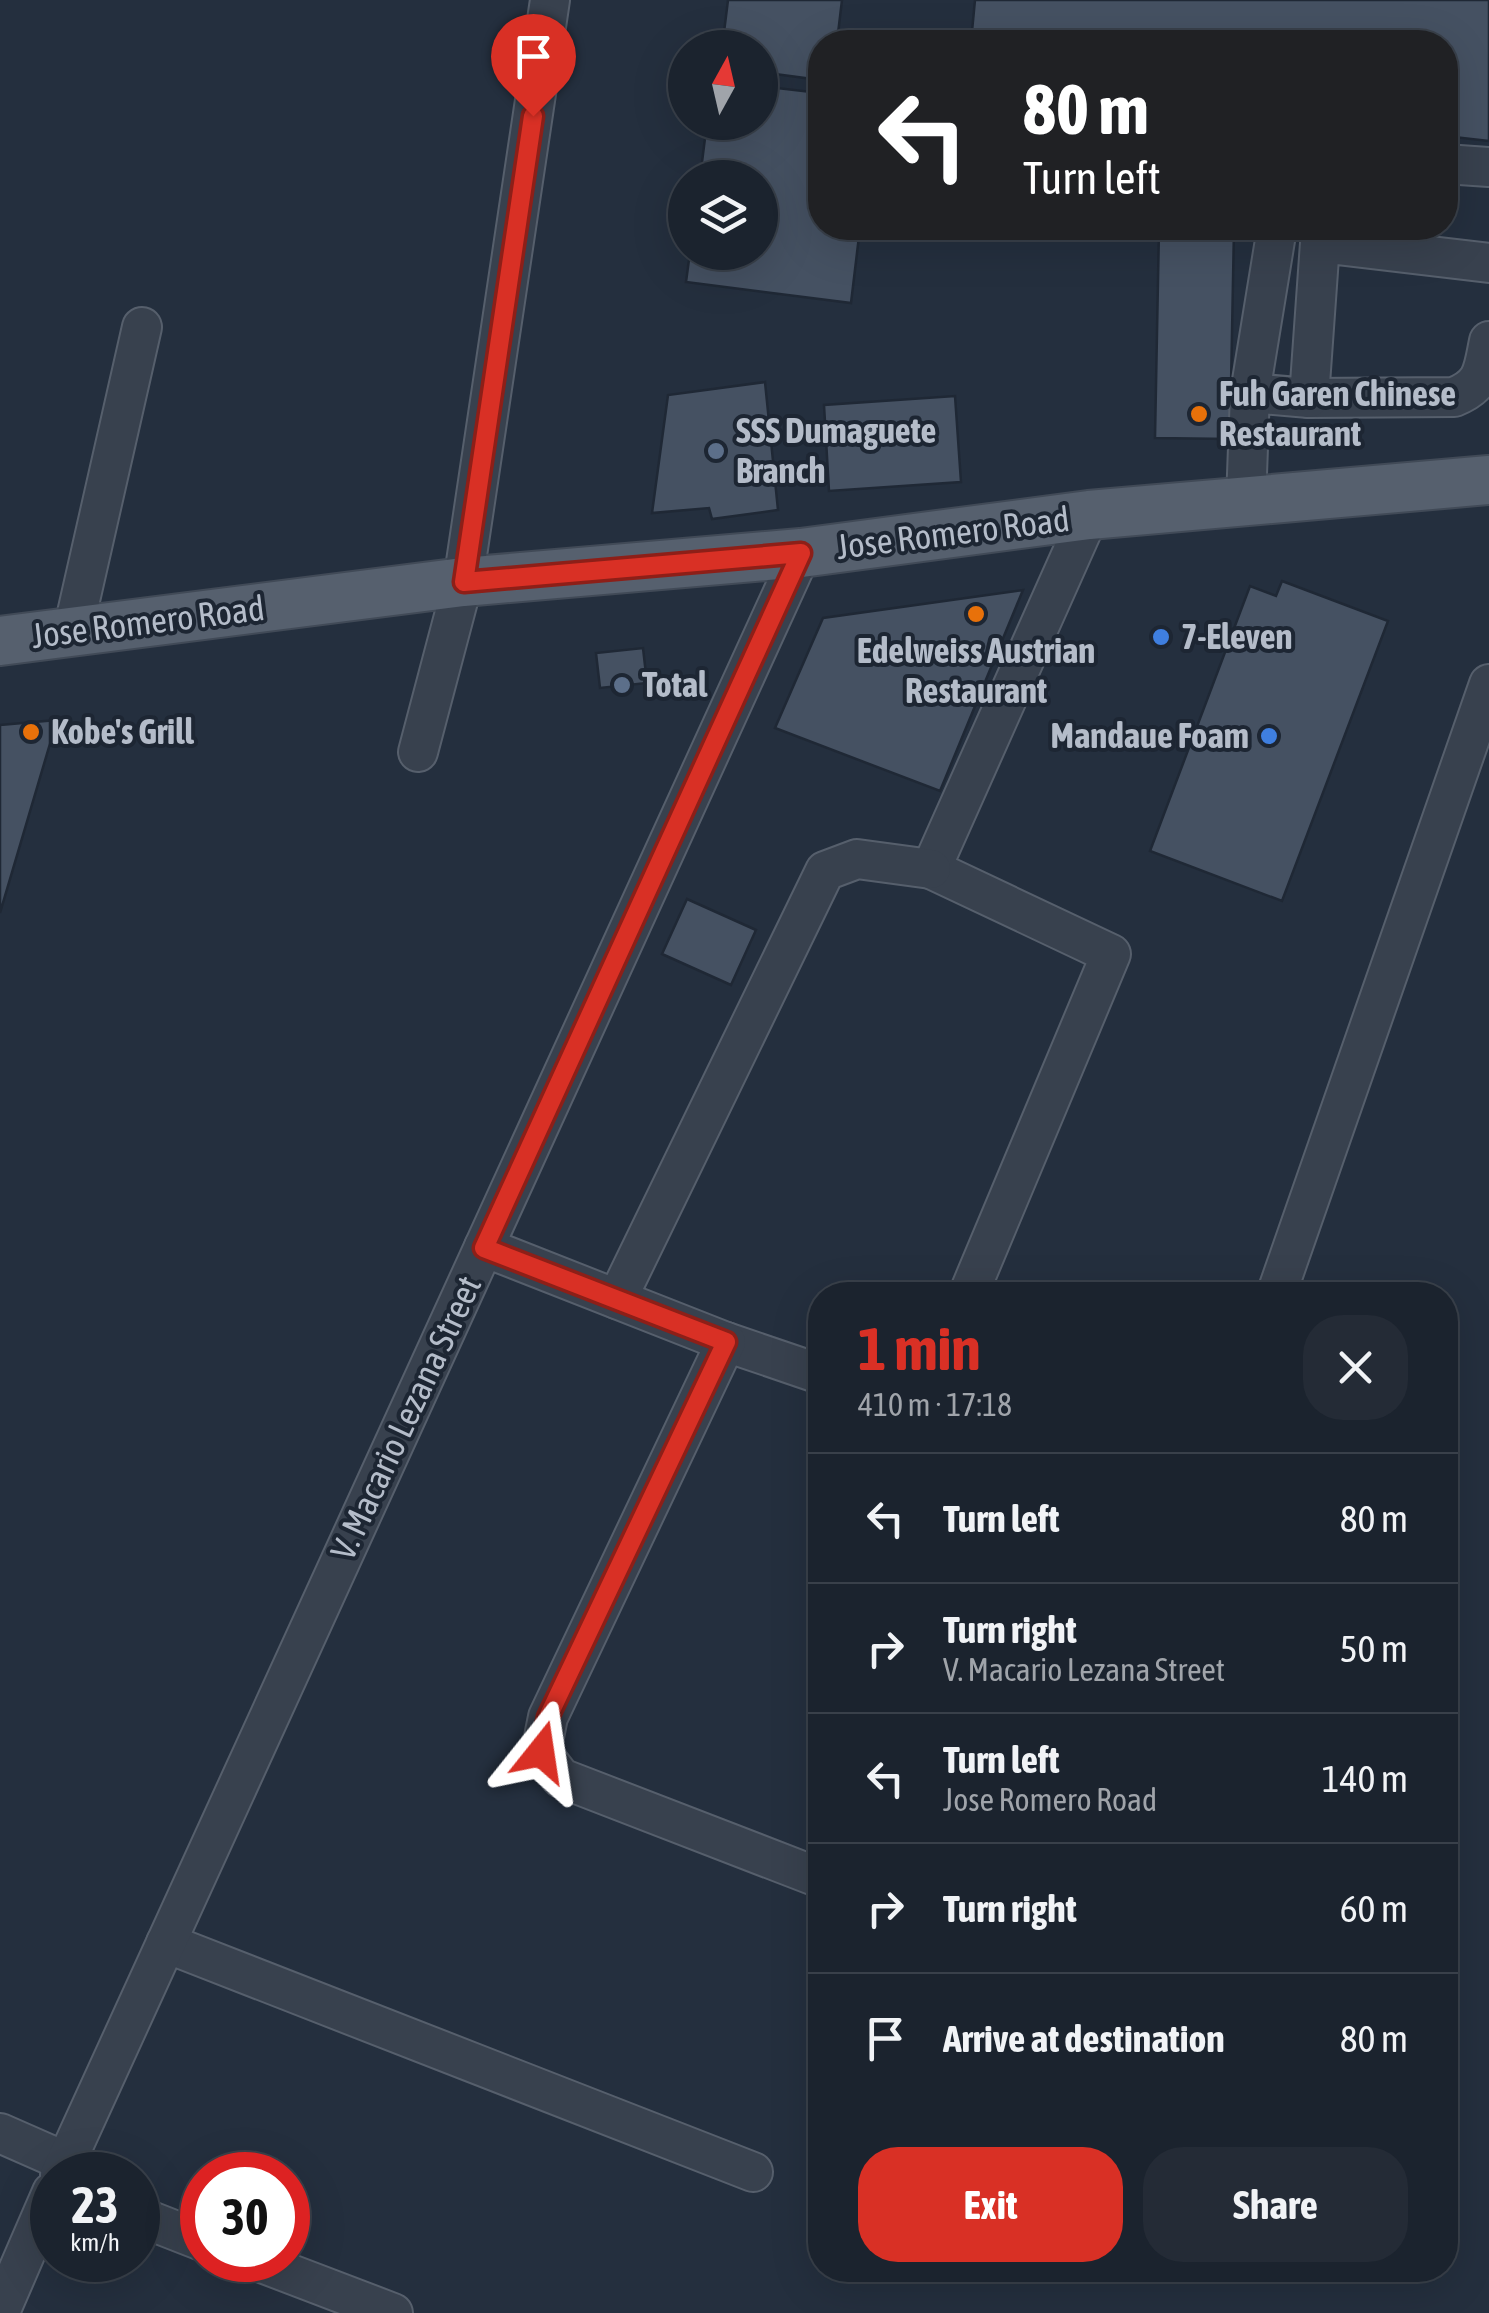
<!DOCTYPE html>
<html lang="en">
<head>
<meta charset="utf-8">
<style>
	body { margin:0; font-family:"Asap Condensed",sans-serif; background:#242b36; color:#f1f3f6; height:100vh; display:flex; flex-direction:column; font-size:38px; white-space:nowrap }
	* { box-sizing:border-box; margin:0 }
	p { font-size:32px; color:#a0a4aa }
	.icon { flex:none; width:55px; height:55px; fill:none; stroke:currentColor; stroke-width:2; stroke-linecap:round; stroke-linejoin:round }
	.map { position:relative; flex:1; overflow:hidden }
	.drawer { position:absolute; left:808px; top:1282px; width:650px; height:1000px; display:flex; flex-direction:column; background:#1b232e; border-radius:40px; box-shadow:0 10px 40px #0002,0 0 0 2px #39404a }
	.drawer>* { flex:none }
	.banner { position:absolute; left:808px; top:30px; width:650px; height:210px; border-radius:40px; box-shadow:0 10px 40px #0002,0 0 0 2px #39404a; background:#202124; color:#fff; overflow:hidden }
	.needle { width:65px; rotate:8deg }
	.fabs { position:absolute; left:668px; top:30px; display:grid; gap:20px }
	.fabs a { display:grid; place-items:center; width:110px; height:110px; border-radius:50%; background:#1b232e; box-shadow:0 10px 40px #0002,0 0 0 2px #39404a; font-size:50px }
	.speed { position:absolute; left:30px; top:2152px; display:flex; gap:20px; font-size:50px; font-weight:700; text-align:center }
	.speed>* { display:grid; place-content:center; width:130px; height:130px; border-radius:50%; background:#1b232e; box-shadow:0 10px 40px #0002,0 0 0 2px #39404a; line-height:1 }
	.speed small { font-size:25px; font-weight:400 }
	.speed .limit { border:15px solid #d22; background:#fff; color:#111 }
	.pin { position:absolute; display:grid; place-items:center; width:85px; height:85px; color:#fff; margin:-102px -42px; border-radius:50% 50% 50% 0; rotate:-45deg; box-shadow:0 0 10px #0007 }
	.pin .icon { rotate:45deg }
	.me { position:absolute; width:110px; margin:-55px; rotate:15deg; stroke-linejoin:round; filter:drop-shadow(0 0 8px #0008) }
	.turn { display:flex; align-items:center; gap:35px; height:210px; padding:0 50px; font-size:45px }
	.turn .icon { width:130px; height:130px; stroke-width:2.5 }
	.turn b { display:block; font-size:70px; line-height:85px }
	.round { display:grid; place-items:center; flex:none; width:105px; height:105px; border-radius:40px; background:#242b36 }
	.headline { display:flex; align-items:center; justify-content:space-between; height:170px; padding:0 50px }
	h1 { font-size:60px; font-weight:700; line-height:75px; color:#d93025 }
	.primary-button { display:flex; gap:20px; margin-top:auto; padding:20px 50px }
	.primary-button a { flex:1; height:115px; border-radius:40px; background:#d93025; color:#fff; font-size:40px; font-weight:700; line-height:115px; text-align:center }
	.primary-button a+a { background:#242b36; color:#f1f3f6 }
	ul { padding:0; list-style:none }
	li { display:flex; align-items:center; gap:30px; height:130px; padding:0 50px; border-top:2px solid #39404a }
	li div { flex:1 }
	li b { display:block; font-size:38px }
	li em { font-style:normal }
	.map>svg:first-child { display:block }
	.building { fill:#455162; stroke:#1f2835; stroke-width:2.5 }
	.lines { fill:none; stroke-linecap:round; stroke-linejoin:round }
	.minor-casing { stroke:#565f6c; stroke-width:42 }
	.major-casing { stroke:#414a57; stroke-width:52 }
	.minor { stroke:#38414e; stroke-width:38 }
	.major { stroke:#56606e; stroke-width:48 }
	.route-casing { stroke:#8d1f18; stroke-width:25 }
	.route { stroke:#d93025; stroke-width:18 }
	.food-dot { fill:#e8710a; stroke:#1d2633; stroke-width:4 }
	.service-dot { fill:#5c6f8a; stroke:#1d2633; stroke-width:4 }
	.shop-dot { fill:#3f7fe0; stroke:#1d2633; stroke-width:4 }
	.labels { text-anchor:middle; stroke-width:8; stroke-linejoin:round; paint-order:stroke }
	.poi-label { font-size:35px; font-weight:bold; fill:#b4bcc9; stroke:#1d2633; text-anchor:start }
	.street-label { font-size:35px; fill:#b4bcc9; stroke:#1d2633 }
</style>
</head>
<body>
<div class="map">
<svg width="1489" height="2313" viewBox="0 0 1489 2313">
	<rect width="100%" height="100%" fill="#242f3e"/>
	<g class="building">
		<path d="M728,0H842L837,42H820V80L760,72V48H722Z"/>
		<path d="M975,0H1489V141L1445,136V42H971Z"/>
		<path d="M760,86L820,93V228H860L851,303L686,282L690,252H760V178H700L707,122H760Z"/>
		<path d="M1159,228H1234L1230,439L1155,438Z"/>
		<path d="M765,382L778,510L712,519L709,508L652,513L668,395Z"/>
		<path d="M955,396L961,482L829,491L824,405Z"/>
		<path d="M1282,581L1388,621L1282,901L1150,851L1250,586L1276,596Z"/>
		<path d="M1023,590L940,791L775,728L823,618Z"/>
		<path d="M643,648L647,683L600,688L596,653Z"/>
		<path d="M57,720L0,913V725Z"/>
		<path d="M687,899L756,930L731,985L662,954Z"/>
	</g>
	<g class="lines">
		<defs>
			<g id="minor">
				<path d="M1445,164L1489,167"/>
				<path d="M1250,393L1309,398L1454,397C1484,385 1483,370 1489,341"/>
				<path d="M1309,398L1320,243L1489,263"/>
				<path d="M1246,501L1250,393L1277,228"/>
				<path d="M73,631L142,327"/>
				<path d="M418,752L463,582L550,0"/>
				<path d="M484,1247L726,1342L820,1374"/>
				<path d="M968,1295L1111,954L931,869L1089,515"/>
				<path d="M1276,1295L1489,684"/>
				<path d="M617,1299L825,871L857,859L931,869"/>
				<path d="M726,1342L548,1717L541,1752L561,1778L820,1878"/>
				<path d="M166,1943L753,2172"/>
				<path d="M0,2133L66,2162"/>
				<path d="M60,2175L801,553"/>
				<path d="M138,2216L202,2241"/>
				<path d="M254,2260L393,2313"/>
				<path d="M0,2312L52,2192"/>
			</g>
			<path id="major" d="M0,641L463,582L801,553L1089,515L1489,480"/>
		</defs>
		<use href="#minor" class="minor-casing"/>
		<use href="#major" class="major-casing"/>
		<use href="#minor" class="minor"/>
		<use href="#major" class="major"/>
	</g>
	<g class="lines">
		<defs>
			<path id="route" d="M533,116L464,582L801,553L484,1248L726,1342L548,1717L541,1752"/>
		</defs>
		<use href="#route" class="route-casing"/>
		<use href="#route" class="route"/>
	</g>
	<g class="food-dot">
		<circle cx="1199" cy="414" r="10"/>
		<circle cx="976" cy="614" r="10"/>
		<circle cx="31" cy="732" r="10"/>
	</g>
	<g class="service-dot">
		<circle cx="716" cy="451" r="10"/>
		<circle cx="622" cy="685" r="10"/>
	</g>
	<g class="shop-dot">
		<circle cx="1161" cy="637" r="10"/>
		<circle cx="1269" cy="736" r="10"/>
	</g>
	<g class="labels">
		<g class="poi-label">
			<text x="1219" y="406">Fuh Garen Chinese<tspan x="1219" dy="40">Restaurant</tspan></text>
			<text x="736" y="443">SSS Dumaguete<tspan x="736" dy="40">Branch</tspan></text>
			<text x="1181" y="649">7-Eleven</text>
			<text x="976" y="663" text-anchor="middle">Edelweiss Austrian<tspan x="976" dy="40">Restaurant</tspan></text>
			<text x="642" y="697">Total</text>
			<text x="51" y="744">Kobe's Grill</text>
			<text x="1249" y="748" text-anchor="end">Mandaue Foam</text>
		</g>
		<g class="street-label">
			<text transform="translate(953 533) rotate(-7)" y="12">Jose Romero Road</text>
			<text transform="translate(148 622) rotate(-7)" y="12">Jose Romero Road</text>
			<text transform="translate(406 1418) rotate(-65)" y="12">V. Macario Lezana Street</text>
		</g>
	</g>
</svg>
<div class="fabs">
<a><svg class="needle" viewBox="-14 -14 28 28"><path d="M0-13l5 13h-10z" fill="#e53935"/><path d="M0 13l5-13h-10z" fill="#a0a4aa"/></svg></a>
<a><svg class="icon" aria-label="layers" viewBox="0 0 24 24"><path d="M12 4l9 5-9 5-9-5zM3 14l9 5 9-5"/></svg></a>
</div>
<div class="speed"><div>23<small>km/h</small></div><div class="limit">30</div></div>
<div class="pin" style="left:533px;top:116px;background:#d93025"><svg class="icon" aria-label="arrive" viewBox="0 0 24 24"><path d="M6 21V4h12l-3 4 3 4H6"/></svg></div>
<svg class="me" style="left:541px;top:1752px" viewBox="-20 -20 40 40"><path d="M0-17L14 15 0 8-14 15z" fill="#d93025" stroke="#fff" stroke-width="4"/></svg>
<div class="banner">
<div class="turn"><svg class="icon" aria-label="left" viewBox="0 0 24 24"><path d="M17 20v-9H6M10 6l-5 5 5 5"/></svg><div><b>80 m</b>Turn left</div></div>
</div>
<section class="drawer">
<div class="headline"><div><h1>1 min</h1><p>410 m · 17:18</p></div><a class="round"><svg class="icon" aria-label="close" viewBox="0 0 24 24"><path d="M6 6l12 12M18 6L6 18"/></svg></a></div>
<ul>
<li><svg class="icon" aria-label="left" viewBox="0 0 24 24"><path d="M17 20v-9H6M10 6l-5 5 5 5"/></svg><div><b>Turn left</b></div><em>80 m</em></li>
<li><svg class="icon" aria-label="right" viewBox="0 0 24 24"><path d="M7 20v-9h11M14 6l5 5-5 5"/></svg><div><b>Turn right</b><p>V. Macario Lezana Street</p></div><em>50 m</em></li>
<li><svg class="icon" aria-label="left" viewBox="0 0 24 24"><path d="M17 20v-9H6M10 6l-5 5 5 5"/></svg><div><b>Turn left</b><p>Jose Romero Road</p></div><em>140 m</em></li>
<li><svg class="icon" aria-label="right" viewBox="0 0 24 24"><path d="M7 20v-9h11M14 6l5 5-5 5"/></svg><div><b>Turn right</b></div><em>60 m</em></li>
<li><svg class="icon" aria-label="arrive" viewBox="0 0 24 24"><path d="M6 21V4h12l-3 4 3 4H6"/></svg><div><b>Arrive at destination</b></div><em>80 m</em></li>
</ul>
<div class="primary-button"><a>Exit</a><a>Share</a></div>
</section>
</div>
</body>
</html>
